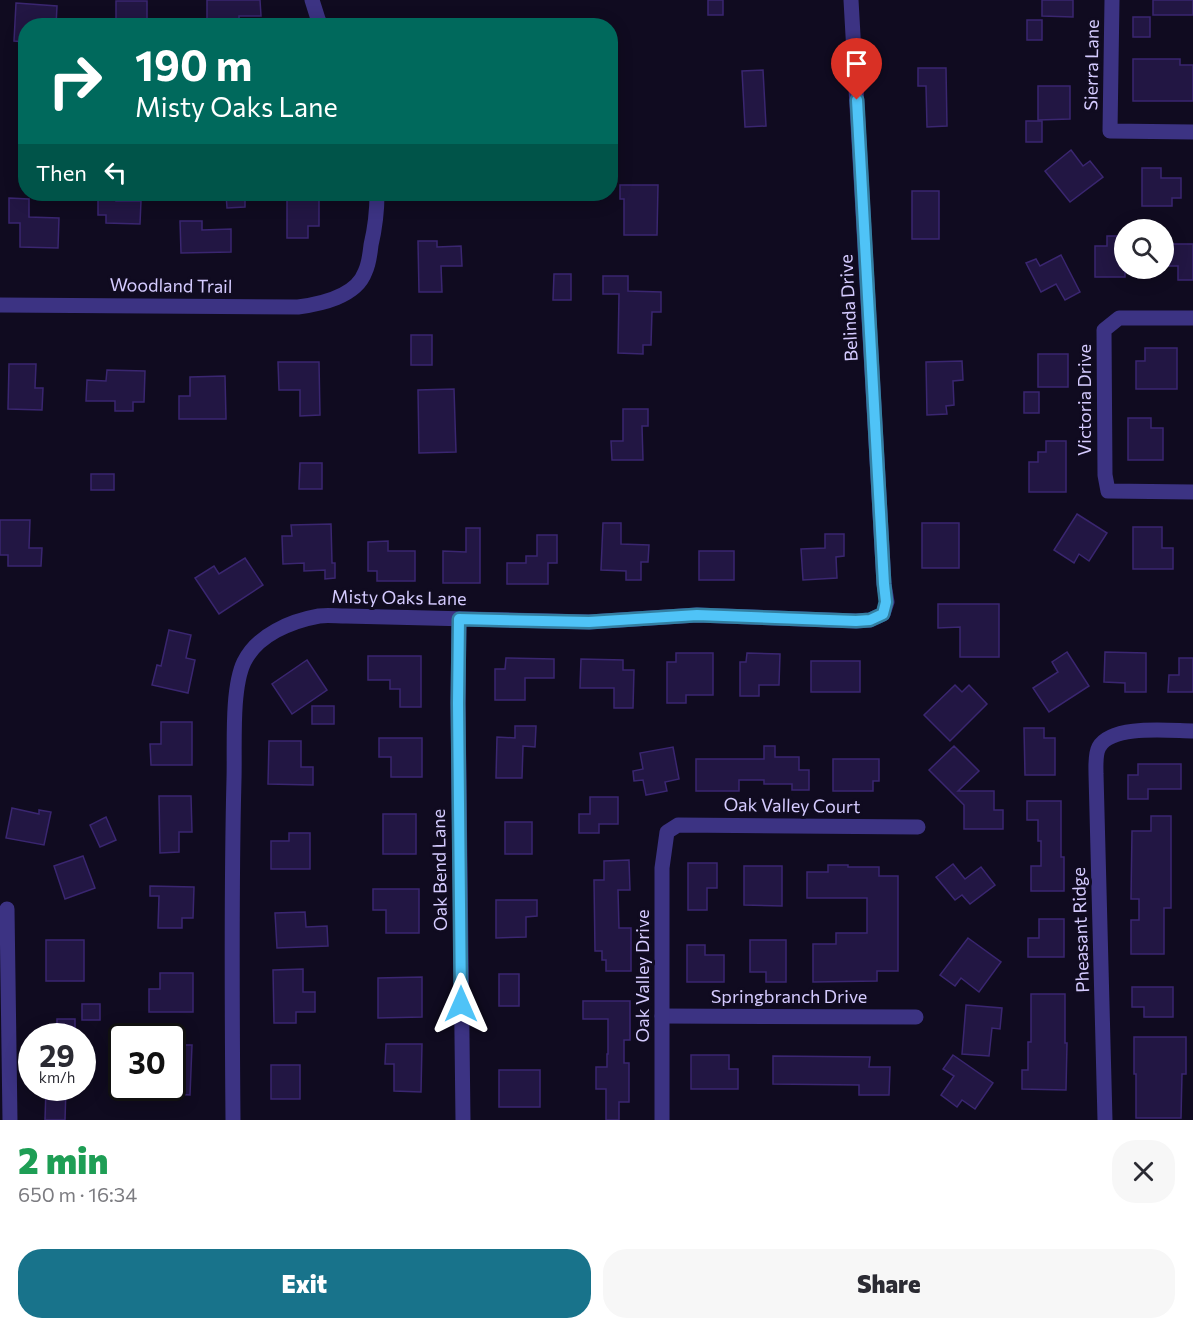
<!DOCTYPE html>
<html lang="en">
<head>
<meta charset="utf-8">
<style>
	body { margin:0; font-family:Commissioner,sans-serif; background:#f7f7f7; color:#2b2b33; height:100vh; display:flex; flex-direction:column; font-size:22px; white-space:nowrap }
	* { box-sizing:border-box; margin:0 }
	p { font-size:20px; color:#7c7c81 }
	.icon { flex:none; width:33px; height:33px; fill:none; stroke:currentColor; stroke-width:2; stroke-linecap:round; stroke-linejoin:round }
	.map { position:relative; height:1120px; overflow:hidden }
	.details { display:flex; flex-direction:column; background:#fff; flex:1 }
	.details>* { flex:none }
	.banner { position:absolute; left:18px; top:18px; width:600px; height:183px; border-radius:24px; box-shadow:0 3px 15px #0003; background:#00695c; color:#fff; overflow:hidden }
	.fabs { position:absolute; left:1114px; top:219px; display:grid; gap:12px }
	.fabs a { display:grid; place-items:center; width:60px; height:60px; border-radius:50%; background:#fff; box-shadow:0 3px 15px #0003; font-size:30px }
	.speed { position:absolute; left:18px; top:1023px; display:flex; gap:12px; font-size:30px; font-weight:700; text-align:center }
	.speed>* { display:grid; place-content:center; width:78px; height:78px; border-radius:50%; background:#fff; box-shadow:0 3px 15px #0003; line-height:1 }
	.speed small { font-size:15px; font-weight:400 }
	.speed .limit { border:3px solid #111; border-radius:9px; background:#fff; color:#111 }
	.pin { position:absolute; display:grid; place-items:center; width:51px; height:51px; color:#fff; margin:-62px -26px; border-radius:50% 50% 50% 0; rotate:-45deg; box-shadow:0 0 6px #0007 }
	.pin .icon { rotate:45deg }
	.me { position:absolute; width:66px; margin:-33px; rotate:0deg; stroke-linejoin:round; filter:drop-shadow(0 0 4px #0008) }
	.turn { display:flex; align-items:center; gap:21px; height:126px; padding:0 18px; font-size:27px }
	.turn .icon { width:78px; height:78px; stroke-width:2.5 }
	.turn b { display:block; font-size:42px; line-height:51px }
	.then { display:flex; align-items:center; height:57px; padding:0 18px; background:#0003; gap:12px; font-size:22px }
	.round { display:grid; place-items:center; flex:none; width:63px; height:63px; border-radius:24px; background:#f7f7f7 }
	.head { display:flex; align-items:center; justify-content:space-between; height:102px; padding:0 18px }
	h1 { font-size:36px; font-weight:800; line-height:45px; color:#1e9e55 }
	.action { display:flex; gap:12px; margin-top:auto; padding:12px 18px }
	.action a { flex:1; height:69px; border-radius:24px; background:#18738b; color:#fff; font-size:24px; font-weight:800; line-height:69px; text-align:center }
	.action a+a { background:#f7f7f7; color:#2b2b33 }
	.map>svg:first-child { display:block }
	.building { fill:#221643; stroke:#3a2670; stroke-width:1.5 }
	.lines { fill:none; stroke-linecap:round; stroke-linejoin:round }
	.street { stroke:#3c3383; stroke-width:15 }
	.route-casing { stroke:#337fa1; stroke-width:15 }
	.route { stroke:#4fc3f7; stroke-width:10 }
	.labels { text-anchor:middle; stroke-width:6; stroke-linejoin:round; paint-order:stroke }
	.street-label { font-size:18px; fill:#d5cbff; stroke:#100b20 }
</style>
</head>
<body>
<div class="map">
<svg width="1193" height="1120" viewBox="0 0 1193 1120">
	<rect width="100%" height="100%" fill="#100b20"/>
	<g class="building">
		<path d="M207,0H260L261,16H239V26H207Z"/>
		<rect x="708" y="0" width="15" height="15"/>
		<path d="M1042,0H1073V17L1042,16Z"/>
		<rect x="1153" y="0" width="40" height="15"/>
		<rect x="116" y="1" width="31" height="24"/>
		<path d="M16,3L57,6L56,26H26V42L14,41Z"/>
		<rect x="1133" y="17" width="17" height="20"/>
		<rect x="1027" y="20" width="15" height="20"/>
		<path d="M1133,59H1180V65H1193V101H1133Z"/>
		<path d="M918,68H946L947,126L927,127L926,86H918Z"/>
		<path d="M763,70L766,126L745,127L742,71Z"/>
		<path d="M1038,86H1070V119L1038,120Z"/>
		<rect x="1026" y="121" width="16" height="21"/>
		<path d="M1071,150L1083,166L1090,161L1103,177L1070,202L1045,171Z"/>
		<path d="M1142,168H1161V178H1181V198H1172V206H1142Z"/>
		<path d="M620,185H658L657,235H624V199H620Z"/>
		<rect x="912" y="191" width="27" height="48"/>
		<path d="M98,194H116V201H141L140,224L106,223V215H98Z"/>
		<path d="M226,194H245V207L227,208Z"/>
		<path d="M9,198L29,199V217L59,218L58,248L20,247V223H9Z"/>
		<path d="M287,199H319V226H308V238H287Z"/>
		<path d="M180,221H202V230L231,229V252L181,253Z"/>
		<path d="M1107,236H1125V277H1095V246H1107Z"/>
		<path d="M418,241H437V247L461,246L462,266H441L442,292H419Z"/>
		<path d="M1169,244H1193V280H1178V266H1168Z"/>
		<path d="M1061,255L1080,292L1065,300L1056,284L1041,292L1026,263L1036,259L1040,266Z"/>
		<path d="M554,274H571V300H553Z"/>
		<path d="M603,276H628V291L661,292V312H652L651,345H643V354L618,353L619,294H603Z"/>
		<rect x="411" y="335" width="21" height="30"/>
		<path d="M1145,348H1177V389H1136V361H1145Z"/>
		<rect x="1038" y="354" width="30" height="33"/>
		<path d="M962,361L963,380L953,381L954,405L946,406L947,414L927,415L926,362Z"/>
		<path d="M278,362H319L320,415L300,416V390H279Z"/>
		<path d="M9,364H36L35,388H43L42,410L8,409Z"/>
		<path d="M107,370L145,371L144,402H133V411H115V401H86L87,380L106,381Z"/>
		<path d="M225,376L226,419H179V396H190V377Z"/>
		<path d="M454,389L456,452L419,453L418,390Z"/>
		<rect x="1024" y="392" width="15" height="21"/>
		<path d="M623,409H648V426H642L643,460H612L611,441H623Z"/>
		<path d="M1128,418H1151V428H1163V460H1128Z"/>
		<path d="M1046,441H1066V492H1029V462H1038V452H1046Z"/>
		<path d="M300,463H322V489H299Z"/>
		<rect x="91" y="474" width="23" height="16"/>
		<path d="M1077,514L1107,533L1089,561L1079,554L1074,563L1054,550Z"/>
		<path d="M0,520H30L29,548H42L41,566H8V555H0Z"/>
		<path d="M603,523H621V544L649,545L648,562H641V580H626V571L601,570Z"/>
		<rect x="922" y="523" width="37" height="45"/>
		<path d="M331,524L332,563H335V578L325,579V570L304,571V563L283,564L282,536H292L291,525Z"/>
		<path d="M1133,527H1162V548H1173V569H1133Z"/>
		<path d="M466,528H480V583H443V551L466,552Z"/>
		<path d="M825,534H844V556L836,557L837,578L803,580L801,549L825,548Z"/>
		<path d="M537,535H557V563H548V584H507V563H526V556H537Z"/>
		<path d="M388,541V551H415V581H377V571H368V542Z"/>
		<rect x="699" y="551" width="35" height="29"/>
		<path d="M245,558L263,585L219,614L195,578L214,566L219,574Z"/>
		<path d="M938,604H999V657H960V627L938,628Z"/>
		<path d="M169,630L191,635L186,658L195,660L188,693L152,685L157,665L161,666Z"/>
		<path d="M1067,652L1089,686L1049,712L1033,688L1058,672L1052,662Z"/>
		<path d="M1105,652L1146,653V692H1125V683L1104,682Z"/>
		<path d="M676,653H713V695H686V703H667V662H676Z"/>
		<path d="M747,653L780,654L779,685H759V696H740V662H746Z"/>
		<path d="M368,656H421V707H400V689H390V680H368Z"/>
		<path d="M506,658L554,659V678H525V700H495V669H505Z"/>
		<path d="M1179,658H1193V692H1168L1169,675H1179Z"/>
		<path d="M581,659L623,660V670H634L633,708H614V688H580Z"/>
		<path d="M307,660L327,690L292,714L272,684Z"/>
		<rect x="811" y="661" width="49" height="31"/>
		<path d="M955,685L962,692L969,685L987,704L950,741L924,715Z"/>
		<rect x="312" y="706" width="22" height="18"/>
		<path d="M161,722H192V765H151L150,744H161Z"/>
		<path d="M515,726H536L535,747L523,746L522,778H496L497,737L515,738Z"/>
		<path d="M1024,728H1044V738H1055V775H1025Z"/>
		<path d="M379,738H422V777H391V757H379Z"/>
		<path d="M269,741H301V767H313V785L268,784Z"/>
		<path d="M764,746H775V757H799V770H809V790H792V784H764V780H739V791H696V759H764Z"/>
		<path d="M954,746L979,771L958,791H994V810H1003V829H964V805L929,770Z"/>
		<path d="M673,747L679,779L665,782L667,791L646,795L643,780L634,781L633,771L643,769L640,753Z"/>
		<path d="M833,759H879V781H873V791H833Z"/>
		<path d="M1138,764H1181V789H1148V799H1128V775H1138Z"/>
		<path d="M159,796H191L192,832H179V852L160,853Z"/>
		<path d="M590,797H618V824H599V833H579V814H590Z"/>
		<path d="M1027,801H1061V857H1064V891H1031V866H1041V841H1038V820H1027Z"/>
		<path d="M12,808L39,814V810L51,812L44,845L6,838Z"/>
		<rect x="383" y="814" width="33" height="40"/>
		<path d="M1151,816H1171V908H1164V954H1131V920H1139V899H1131L1132,831H1151Z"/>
		<path d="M106,817L116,840L100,847L90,825Z"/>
		<rect x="505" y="822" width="27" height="32"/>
		<path d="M289,833H310V869H271V841H289Z"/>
		<path d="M83,856L95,888L65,899L54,866Z"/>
		<path d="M629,860L630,890H618L619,928H631V971H606V960H602V951H595L594,880H604V861Z"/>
		<path d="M688,863H717V888H707V910H688Z"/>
		<path d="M953,864L965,879L981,867L995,885L970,904L962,895L955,900L936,877Z"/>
		<path d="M828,865H848V867H879V876H898V971H877V981L813,982V944H836V933H867V898H807V872H828Z"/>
		<path d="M744,866H782V906L744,905Z"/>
		<path d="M150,886L194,887L193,918H182V928H158L159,896H150Z"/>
		<path d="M373,889H419V933H386V910H373Z"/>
		<path d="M496,900H537V916L526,917V937L496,938Z"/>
		<path d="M305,912L306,927L327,926L328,946L277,948L275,913Z"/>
		<path d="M1039,919H1064V957H1028V938H1039Z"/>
		<path d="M968,938L1001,962L979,992L961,978L955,986L940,975Z"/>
		<rect x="46" y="940" width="38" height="41"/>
		<path d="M750,940H786V982H766V972H750Z"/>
		<path d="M687,945H705V955H724V982H687Z"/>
		<path d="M303,969V992H315V1012H296V1023H274L273,970Z"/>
		<path d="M160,973H193V1012H149V989H160Z"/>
		<rect x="499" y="974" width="20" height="32"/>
		<path d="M422,977V1017L378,1018V978Z"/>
		<path d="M1132,987H1173V1017H1144V1007H1132Z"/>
		<path d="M1031,994H1065V1043H1067L1066,1090L1022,1089V1070H1028V1042H1031Z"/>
		<path d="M583,1001H630V1040H624V1063H629V1102H619V1120H606V1089H596V1067H607V1054H608V1019H583Z"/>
		<rect x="82" y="1004" width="18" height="16"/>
		<path d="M966,1005L1002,1008L1000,1029L992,1028L989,1056L962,1054Z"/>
		<rect x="57" y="1019" width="18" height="17"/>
		<path d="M1134,1037H1186V1074H1182L1181,1118H1136V1074H1134Z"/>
		<path d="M386,1044H422L421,1092L394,1091V1064H385Z"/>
		<path d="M172,1045H192L190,1095L172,1094Z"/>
		<path d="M691,1055H729V1069H738V1089H691Z"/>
		<path d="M953,1055L993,1083L975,1109L962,1100L957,1107L941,1095L954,1076L943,1069Z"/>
		<path d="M773,1056L870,1057L869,1067H890L889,1095H859V1085L773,1084Z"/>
		<rect x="271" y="1065" width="29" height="34"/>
		<rect x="499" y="1070" width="41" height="37"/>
		<path d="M46,1088H66L65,1120H45Z"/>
	</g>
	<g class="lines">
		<g class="street">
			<path d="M312,0L318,19L321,26"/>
			<path d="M1112,0L1110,131L1193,132"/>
			<path d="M0,305L298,307C320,304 356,297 365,272C369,264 370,254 371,245C375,228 377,211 377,194"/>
			<path d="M1193,318H1119L1104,330L1105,475L1108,491L1193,492"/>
			<path d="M459,619L458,703L463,1120"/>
			<path d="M7,909L10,1120"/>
			<path d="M662,1016L916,1017"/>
			<path d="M233,1120C232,1006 231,893 234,779C235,748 231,689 244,662C257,635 291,621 319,616C327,615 337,616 346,616L589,622L697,615L856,621L870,620L883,614L887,602L884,584L851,0"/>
			<path d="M662,1120V868L667,832L678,825L918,827"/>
			<path d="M1105,1120L1096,774C1096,766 1095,754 1099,747C1112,724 1171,731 1193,731"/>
		</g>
	</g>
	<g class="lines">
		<defs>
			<path id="route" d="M461,1004L458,703L459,619L589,622L697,615L856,621L870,620L883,614L886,602L884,584L857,100"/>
		</defs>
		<use href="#route" class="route-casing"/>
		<use href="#route" class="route"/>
	</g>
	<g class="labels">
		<g class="street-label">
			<text transform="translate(1092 65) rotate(-89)" y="6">Sierra Lane</text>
			<text transform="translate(171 286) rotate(1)" y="6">Woodland Trail</text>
			<text transform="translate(849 308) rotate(-93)" y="6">Belinda Drive</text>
			<text transform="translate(1085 400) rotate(-90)" y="6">Victoria Drive</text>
			<text transform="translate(399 598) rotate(1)" y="6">Misty Oaks Lane</text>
			<text transform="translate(792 806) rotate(1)" y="6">Oak Valley Court</text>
			<text transform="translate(440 870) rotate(-91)" y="6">Oak Bend Lane</text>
			<text transform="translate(1081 930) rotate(-92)" y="6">Pheasant Ridge</text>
			<text transform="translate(643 976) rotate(-90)" y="6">Oak Valley Drive</text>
			<text x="789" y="1003">Springbranch Drive</text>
		</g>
	</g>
</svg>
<div class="fabs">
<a><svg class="icon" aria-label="search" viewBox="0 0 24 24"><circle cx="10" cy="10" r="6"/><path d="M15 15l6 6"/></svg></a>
</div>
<div class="speed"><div>29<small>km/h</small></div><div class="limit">30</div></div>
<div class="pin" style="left:857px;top:100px;background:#d93025"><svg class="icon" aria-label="arrive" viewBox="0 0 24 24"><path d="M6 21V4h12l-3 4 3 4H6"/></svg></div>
<svg class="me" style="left:461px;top:1004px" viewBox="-20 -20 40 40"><path d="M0-17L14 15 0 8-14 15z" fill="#4fc3f7" stroke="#fff" stroke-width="4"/></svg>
<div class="banner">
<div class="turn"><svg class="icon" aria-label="right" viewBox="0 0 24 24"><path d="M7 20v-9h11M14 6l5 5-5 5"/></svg><div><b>190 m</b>Misty Oaks Lane</div></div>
<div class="then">Then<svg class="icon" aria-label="left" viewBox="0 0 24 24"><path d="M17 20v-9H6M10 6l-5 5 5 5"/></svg></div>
</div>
</div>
<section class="details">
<div class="head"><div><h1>2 min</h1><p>650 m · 16:34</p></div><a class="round"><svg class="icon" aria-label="close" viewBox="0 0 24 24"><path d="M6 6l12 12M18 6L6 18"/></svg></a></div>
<div class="action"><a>Exit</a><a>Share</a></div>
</section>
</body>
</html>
